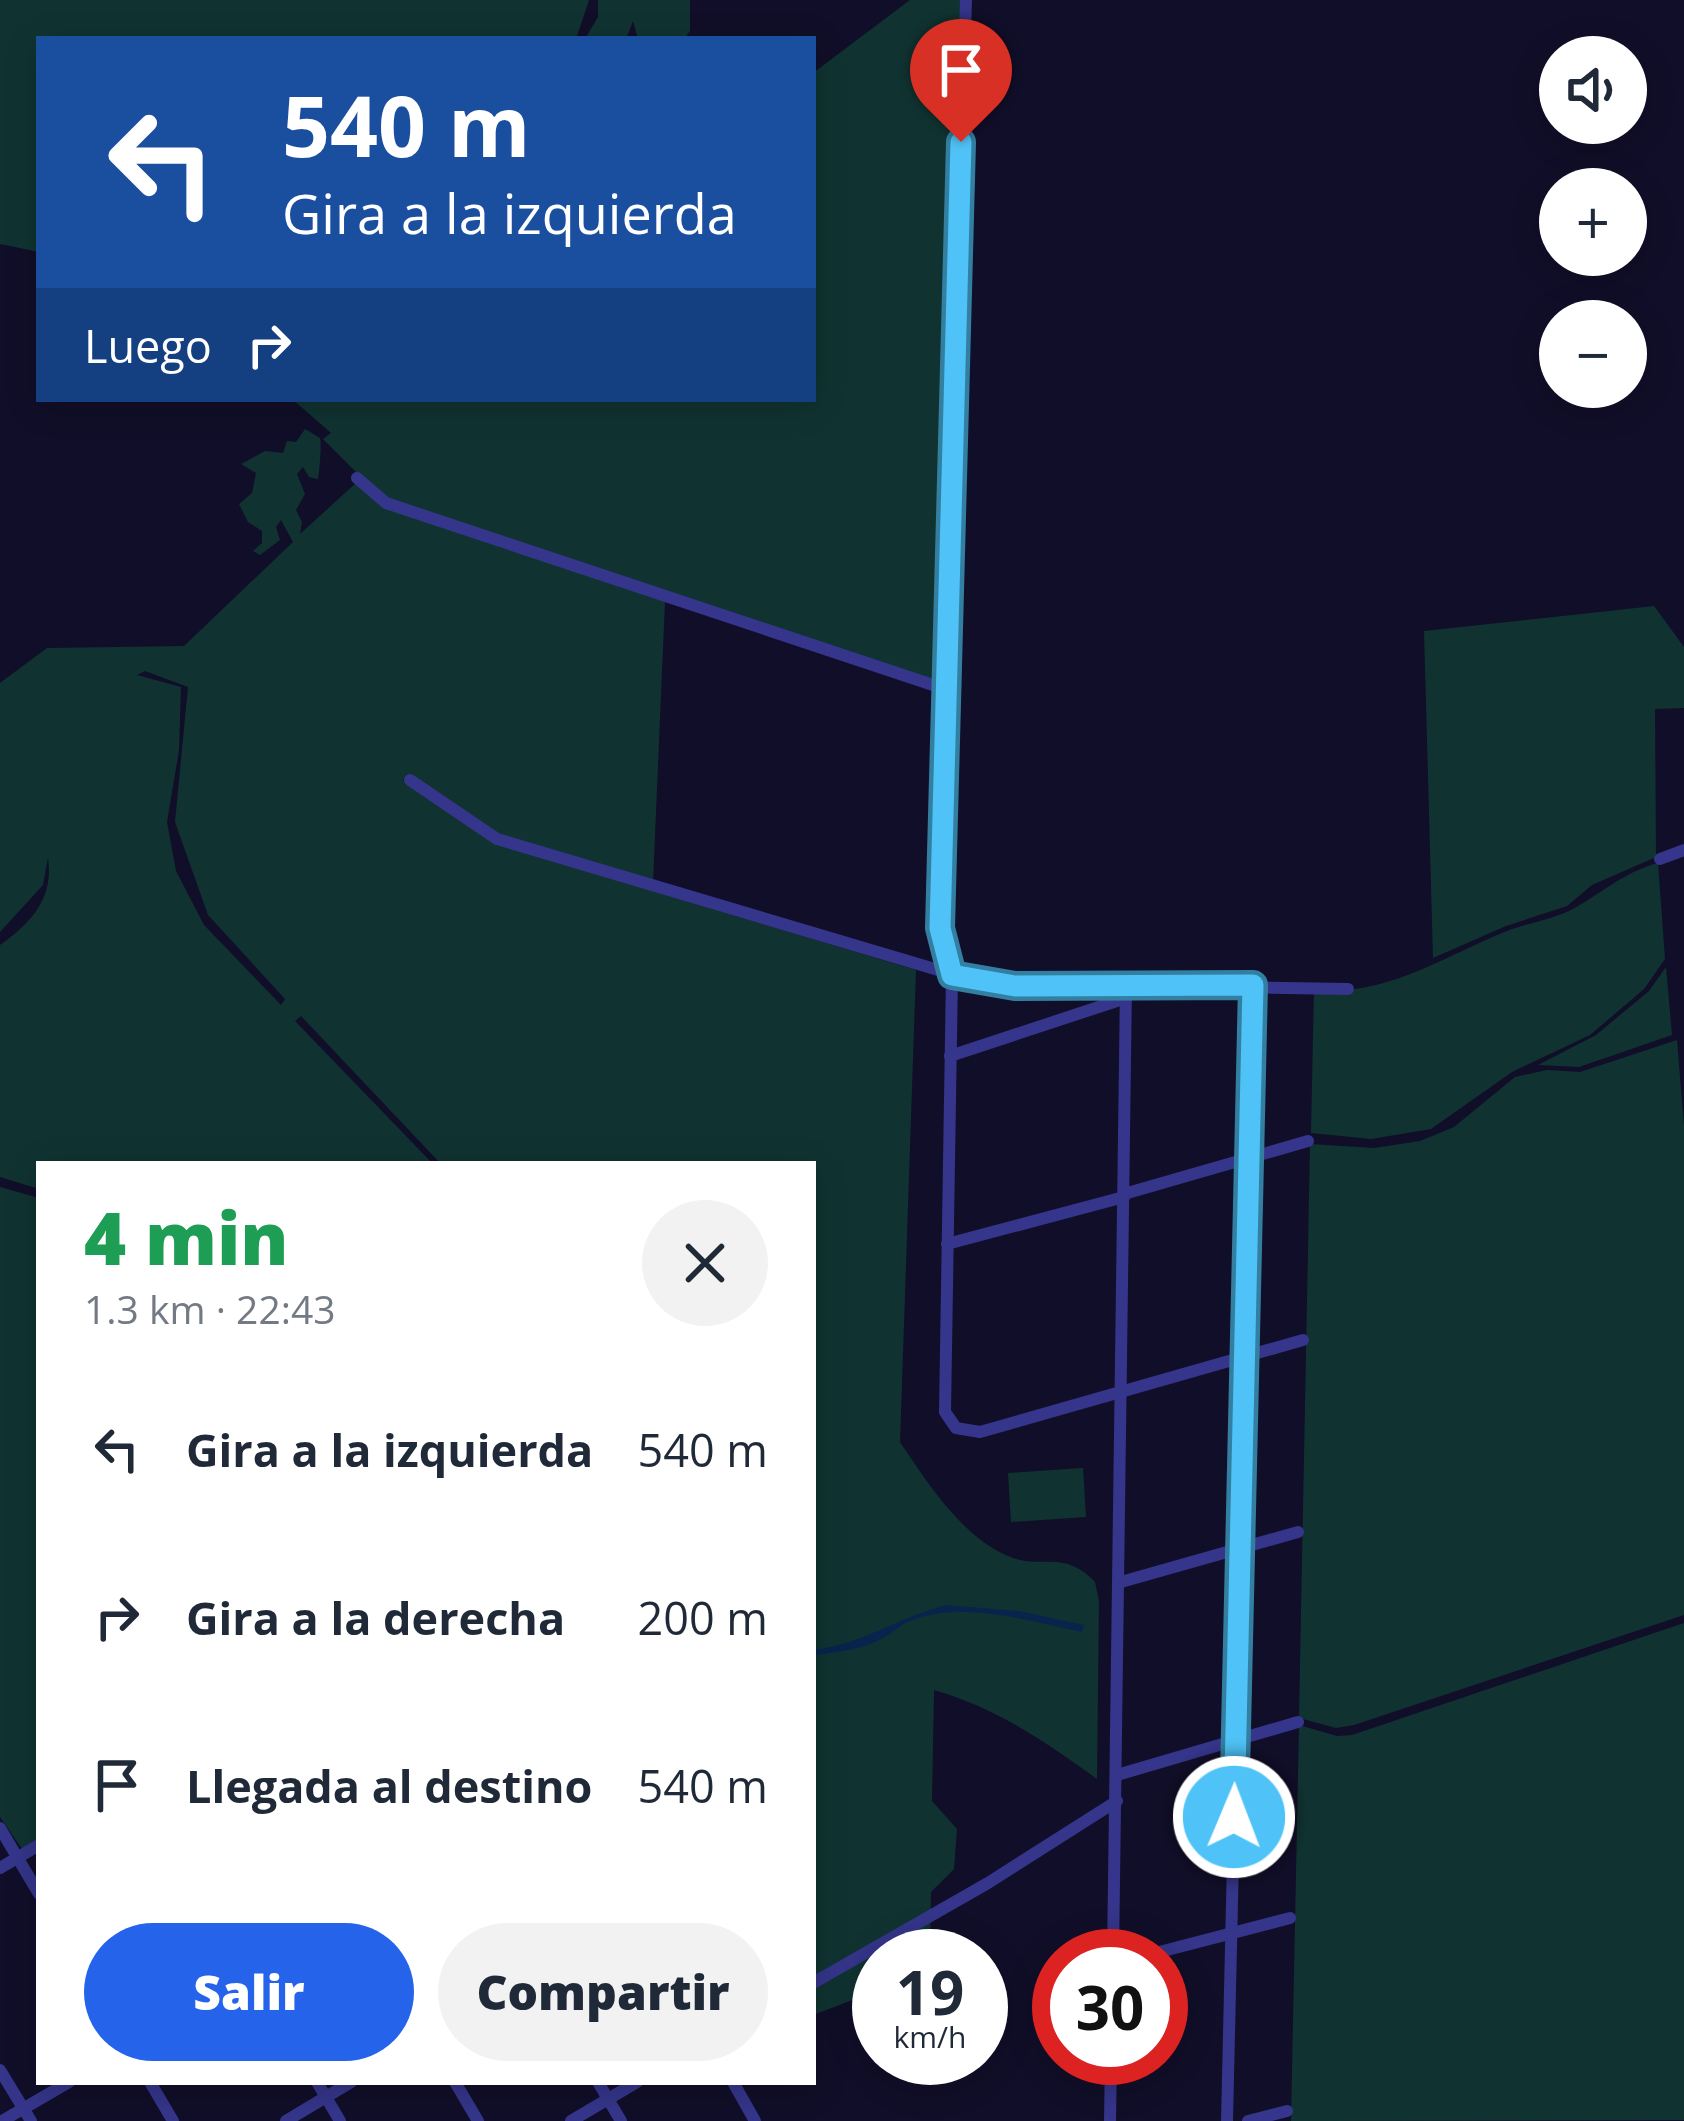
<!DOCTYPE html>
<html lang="es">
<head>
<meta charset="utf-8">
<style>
	body { margin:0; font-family:"Open Sans",sans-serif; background:#f2f2f3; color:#1f2937; height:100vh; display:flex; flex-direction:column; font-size:45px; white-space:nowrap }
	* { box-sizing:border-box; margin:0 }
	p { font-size:39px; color:#747a83 }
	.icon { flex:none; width:66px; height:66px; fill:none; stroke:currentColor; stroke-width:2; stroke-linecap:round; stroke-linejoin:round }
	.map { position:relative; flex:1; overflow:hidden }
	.details { position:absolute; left:36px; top:1161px; width:780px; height:924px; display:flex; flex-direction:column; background:#fff; border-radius:0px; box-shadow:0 6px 30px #0003 }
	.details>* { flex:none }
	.banner { position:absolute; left:36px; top:36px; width:780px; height:366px; border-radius:0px; box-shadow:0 6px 30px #0003; background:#1a4fa0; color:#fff; overflow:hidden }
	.fabs { position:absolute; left:1539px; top:36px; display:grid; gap:24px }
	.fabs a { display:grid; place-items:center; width:108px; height:108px; border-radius:50%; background:#fff; box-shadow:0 6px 30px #0003; font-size:60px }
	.speed { position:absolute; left:852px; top:1929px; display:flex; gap:24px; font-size:60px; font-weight:700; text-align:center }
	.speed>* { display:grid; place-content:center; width:156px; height:156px; border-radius:50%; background:#fff; box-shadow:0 6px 30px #0003; line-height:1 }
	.speed small { font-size:30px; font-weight:400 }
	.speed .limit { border:18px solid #d22; background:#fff; color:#111 }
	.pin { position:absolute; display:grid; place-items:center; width:102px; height:102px; color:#fff; margin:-123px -51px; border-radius:50% 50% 50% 0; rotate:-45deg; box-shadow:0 0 12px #0007 }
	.pin .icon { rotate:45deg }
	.me { position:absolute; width:132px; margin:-66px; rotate:1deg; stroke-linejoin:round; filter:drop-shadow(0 0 9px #0008) }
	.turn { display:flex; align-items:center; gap:42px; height:252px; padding:0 48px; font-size:54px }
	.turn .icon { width:156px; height:156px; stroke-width:2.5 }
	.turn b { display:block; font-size:84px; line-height:102px }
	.then { display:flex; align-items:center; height:114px; padding:0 48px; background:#0003; gap:24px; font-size:45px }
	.round { display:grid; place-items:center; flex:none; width:126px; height:126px; border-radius:63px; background:#f2f2f3 }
	.overview { display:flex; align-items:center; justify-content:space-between; height:204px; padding:0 48px }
	h1 { font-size:72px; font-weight:800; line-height:90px; color:#1e9e55 }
	.button { display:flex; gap:24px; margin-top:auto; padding:24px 48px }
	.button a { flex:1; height:138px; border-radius:72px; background:#2563eb; color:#fff; font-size:48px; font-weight:800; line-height:138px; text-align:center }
	.button a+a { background:#f2f2f3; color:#1f2937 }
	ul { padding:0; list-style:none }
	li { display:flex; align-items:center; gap:36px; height:168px; padding:0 48px }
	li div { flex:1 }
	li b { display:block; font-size:45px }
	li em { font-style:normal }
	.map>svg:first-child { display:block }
	.green { fill:#103331; fill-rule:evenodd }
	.water { fill:#08244d }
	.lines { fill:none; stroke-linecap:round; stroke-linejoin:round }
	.minor { stroke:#35358b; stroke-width:12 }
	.route-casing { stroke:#337fa1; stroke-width:30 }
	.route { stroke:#4fc3f7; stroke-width:21 }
</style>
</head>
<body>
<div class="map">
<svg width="1684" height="2121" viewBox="0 0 1684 2121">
	<rect width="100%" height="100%" fill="#110e29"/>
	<g class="green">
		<path d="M0,0H589L576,39H39V252L0,244Z"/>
		<path d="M598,0H690V31L684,39H638L633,21L626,39H585L598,17Z"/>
		<path d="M910,0H961L941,609L943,684L382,498L323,439L331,433L292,399H813V73Z"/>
		<path d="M305,429L320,438C322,446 319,473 318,479L309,477L303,467L297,474L305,494L296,510L302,522L300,534L356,483L386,506L665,601L653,882L498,835L407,774L403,780L496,844L916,970L900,1442C927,1482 961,1536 1008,1556C1042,1571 1062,1548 1095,1582L1099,1601L1097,1779C1045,1741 996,1708 934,1690L932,1801L957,1829L954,1869L931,1892L930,1956H879V1990L813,2015V1164H441L301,1016L295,1021L433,1164H39V1189L0,1177V945C31,923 54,898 48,858L43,885L0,932V683L47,648L184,646L293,542L281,520L276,527L280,540L260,555L253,551L262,543V531L248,522L239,504L252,493L256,473L241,464L265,451L283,453L287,441L296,442ZM145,671L188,687L175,822L208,915L285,999L281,1005L204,925L176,871L167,822L179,750L181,687L137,675Z"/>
		<path d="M1654,606L1684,647V708L1655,709L1656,857L1592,885L1567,906L1506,926L1433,958L1424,631Z"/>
		<path d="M1658,863L1665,959L1644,989L1590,1035L1512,1072L1431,1129L1371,1139L1311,1133L1314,990C1386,997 1442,957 1507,931C1527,923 1550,920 1569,911C1600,895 1623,872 1658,863Z"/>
		<path d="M1666,967L1672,1035L1579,1067L1538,1065L1596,1035L1649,991Z"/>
		<path d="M1677,1040L1684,1126V1615L1354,1725L1336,1728L1299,1718L1310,1144L1374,1148L1420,1141L1454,1127L1515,1077L1547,1070L1580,1072Z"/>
		<path d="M0,1187L39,1198V1840L22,1849L0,1817Z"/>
		<path d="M1083,1468L1086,1517L1011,1522L1008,1473Z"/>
		<path d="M1684,1623V2120L1291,2121L1299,1725L1337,1736L1352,1735Z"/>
	</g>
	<path class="water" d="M946,1605L1019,1611L1084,1625L1082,1632C1029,1621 960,1599 908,1622C900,1625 893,1633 885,1637C863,1650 838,1652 813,1655V1650C863,1644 899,1617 946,1605Z"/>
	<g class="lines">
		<g class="minor">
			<path d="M966,0L940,929L952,975L945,1412L956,1428L980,1432L1303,1340"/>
			<path d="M357,478L386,503L948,690"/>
			<path d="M410,780L497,839L982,983L1348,989"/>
			<path d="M1660,859L1684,850"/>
			<path d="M950,1056L1126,998"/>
			<path d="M1124,1194L1308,1141"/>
			<path d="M947,1244L1124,1197"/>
			<path d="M1121,1582L1298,1532"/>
			<path d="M1117,1775L1298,1722"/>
			<path d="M0,1828L39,1894"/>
			<path d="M0,1868L39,1845"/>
			<path d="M1113,1956L1126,986"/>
			<path d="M1144,1956L1290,1918"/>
			<path d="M813,1983L988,1883L1117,1801"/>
			<path d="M0,2070L31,2121"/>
			<path d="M150,2082L173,2121"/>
			<path d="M317,2082L340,2121"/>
			<path d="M455,2082L478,2121"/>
			<path d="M598,2082L621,2121"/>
			<path d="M733,2082L755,2121"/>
			<path d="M2,2121L69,2082"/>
			<path d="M286,2121L351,2082"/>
			<path d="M571,2121L637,2082"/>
			<path d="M1110,2121L1111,2058"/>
			<path d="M1227,2121L1253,985"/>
			<path d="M1248,2121L1287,2111"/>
		</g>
	</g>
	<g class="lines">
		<defs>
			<path id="route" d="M961,142L940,928L952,975L1015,986L1253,985L1234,1817"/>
		</defs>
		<use href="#route" class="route-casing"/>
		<use href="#route" class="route"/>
	</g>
</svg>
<div class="fabs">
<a><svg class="icon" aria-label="sound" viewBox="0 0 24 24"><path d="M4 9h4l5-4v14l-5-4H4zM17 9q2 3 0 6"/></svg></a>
<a>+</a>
<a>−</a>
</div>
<div class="speed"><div>19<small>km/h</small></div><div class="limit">30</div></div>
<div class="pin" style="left:961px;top:142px;background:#d93025"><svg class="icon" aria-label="arrive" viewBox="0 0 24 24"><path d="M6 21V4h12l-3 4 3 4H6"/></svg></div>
<svg class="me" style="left:1234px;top:1817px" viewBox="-20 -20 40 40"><circle r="17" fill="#4fc3f7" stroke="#fff" stroke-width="3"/><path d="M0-11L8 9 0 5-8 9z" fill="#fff"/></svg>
<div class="banner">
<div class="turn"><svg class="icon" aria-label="left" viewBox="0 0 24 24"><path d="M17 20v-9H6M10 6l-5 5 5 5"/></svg><div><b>540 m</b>Gira a la izquierda</div></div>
<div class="then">Luego<svg class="icon" aria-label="right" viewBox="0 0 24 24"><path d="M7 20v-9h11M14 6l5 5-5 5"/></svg></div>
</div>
<section class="details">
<div class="overview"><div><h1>4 min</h1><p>1.3 km · 22:43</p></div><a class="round"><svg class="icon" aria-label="close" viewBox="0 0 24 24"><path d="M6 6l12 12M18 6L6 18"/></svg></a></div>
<ul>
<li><svg class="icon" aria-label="left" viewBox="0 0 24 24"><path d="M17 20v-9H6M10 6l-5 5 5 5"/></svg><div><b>Gira a la izquierda</b></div><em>540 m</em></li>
<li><svg class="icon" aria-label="right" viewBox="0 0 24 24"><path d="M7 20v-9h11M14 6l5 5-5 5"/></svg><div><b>Gira a la derecha</b></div><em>200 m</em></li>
<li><svg class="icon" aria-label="arrive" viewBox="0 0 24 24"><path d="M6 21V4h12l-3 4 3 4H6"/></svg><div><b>Llegada al destino</b></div><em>540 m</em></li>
</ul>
<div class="button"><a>Salir</a><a>Compartir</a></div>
</section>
</div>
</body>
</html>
